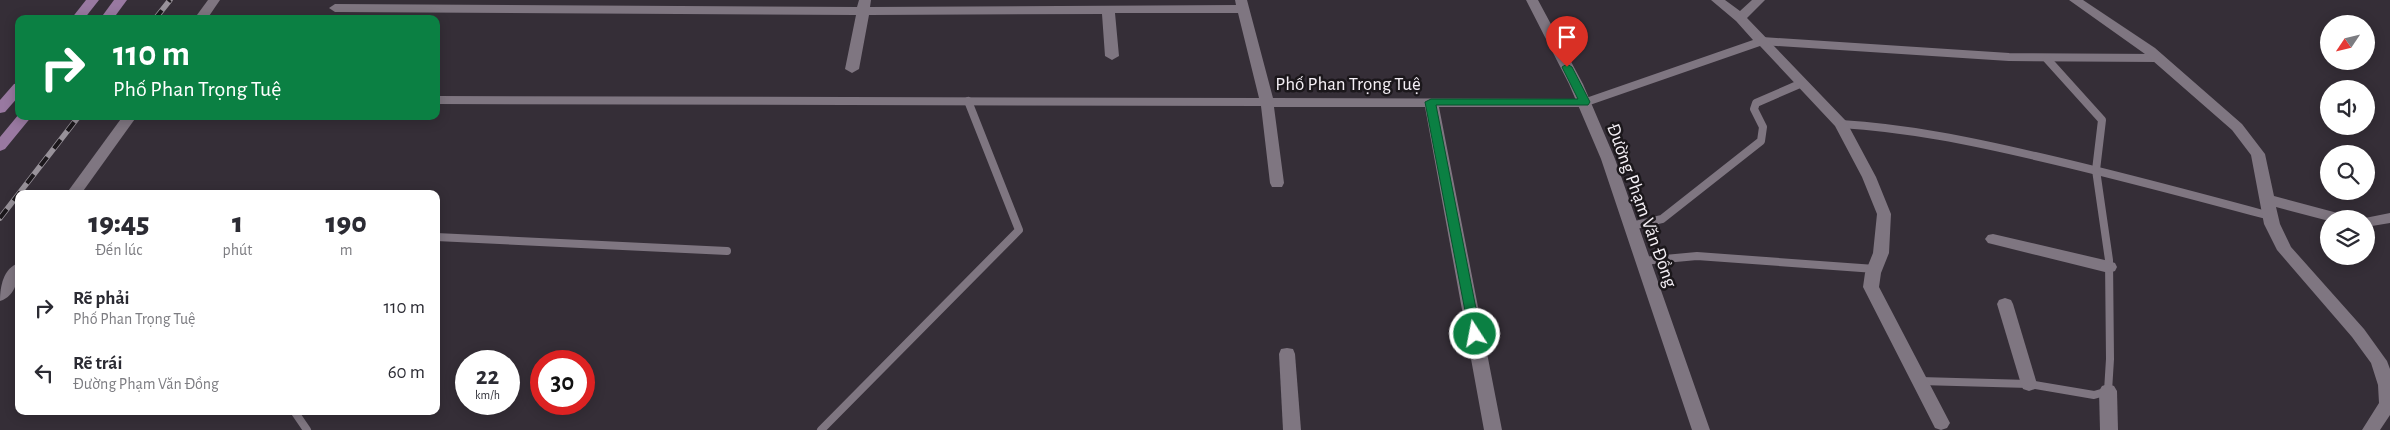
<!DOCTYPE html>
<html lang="vi">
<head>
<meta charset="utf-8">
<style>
	body { margin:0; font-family:"Alegreya Sans",sans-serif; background:#f2f2f3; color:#2b2b33; height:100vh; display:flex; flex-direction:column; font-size:19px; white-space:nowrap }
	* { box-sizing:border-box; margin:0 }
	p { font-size:16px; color:#7c7c81 }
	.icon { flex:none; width:28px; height:28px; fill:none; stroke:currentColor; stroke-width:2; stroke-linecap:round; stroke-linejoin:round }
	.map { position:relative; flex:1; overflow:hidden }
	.sheet { position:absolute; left:15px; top:190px; width:425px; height:225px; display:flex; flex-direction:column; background:#fff; border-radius:10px; box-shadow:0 2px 12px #0003 }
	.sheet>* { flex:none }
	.hud { position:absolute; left:15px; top:15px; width:425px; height:105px; border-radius:10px; box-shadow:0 2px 12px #0003; background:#0b8043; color:#fff; overflow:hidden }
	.needle { width:32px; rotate:235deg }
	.tools { position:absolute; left:2320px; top:15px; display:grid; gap:10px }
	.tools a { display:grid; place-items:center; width:55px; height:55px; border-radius:50%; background:#fff; box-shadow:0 2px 12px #0003; font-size:25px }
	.speed { position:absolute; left:455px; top:350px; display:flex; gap:10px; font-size:25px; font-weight:700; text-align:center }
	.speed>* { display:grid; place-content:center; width:65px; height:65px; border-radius:50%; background:#fff; box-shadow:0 2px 12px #0003; line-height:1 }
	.speed small { font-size:12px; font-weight:400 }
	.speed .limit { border:8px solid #d22; background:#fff; color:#111 }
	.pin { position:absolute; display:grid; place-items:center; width:42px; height:42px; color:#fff; margin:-51px -21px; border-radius:50% 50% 50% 0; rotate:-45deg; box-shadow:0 0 5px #0007 }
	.pin .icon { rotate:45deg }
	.me { position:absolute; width:55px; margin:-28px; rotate:349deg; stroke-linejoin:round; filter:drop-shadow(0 0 4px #0008) }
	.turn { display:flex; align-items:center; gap:18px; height:105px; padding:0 15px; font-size:22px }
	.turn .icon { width:65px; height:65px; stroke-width:2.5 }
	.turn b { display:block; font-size:35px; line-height:42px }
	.eta { display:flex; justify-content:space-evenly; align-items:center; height:85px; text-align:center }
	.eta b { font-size:30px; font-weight:800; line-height:35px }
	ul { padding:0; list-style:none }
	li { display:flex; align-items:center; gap:15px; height:65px; padding:0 15px }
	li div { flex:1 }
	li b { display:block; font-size:19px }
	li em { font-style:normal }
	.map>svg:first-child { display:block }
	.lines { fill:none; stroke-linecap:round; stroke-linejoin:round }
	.service { stroke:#7f7681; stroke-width:8 }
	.minor { fill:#7f7681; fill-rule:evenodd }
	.tertiary { fill:#7f7681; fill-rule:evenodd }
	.secondary { fill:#9979a1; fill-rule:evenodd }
	.rail-casing { stroke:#98929a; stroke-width:5.5 }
	.rail { stroke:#1b171b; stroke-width:4; stroke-dasharray:11; stroke-linecap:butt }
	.route { fill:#0b8043; stroke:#07532c }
	.labels { text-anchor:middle; stroke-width:5; stroke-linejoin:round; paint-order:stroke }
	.street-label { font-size:19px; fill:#f5f0f6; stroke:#1b171b }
</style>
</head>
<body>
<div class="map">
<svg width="2390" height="430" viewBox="0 0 2390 430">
	<rect width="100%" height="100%" fill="#352e37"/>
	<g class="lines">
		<g class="service">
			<path d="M1762,41L2009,57L2158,58"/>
			<path d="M1841,124C1907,128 1971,141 2035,156C2114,174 2192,195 2270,216"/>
			<path d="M1631,226L1662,219L1761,141L1763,127L1754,109L1756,103L1802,83"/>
			<path d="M436,237L727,251"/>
			<path d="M1643,261L1697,256L1875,269"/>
			<path d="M1920,381L2029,384L2094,395L2108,391L2110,359L2109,260L2096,170L2102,120L2047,59"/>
			<path d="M294,411L307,430"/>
			<path d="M821,430L1019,230L968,101"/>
		</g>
		<g class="minor">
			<path d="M208,0H220L207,19H194Z"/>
			<path d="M859,0H871L870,7L1236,5L1235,0H1247L1273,98L1583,99L1753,40L1736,21L1711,0H1725L1740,11L1752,0H1765L1747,18L1846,121L1876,177L1891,214L1889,253L1881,273L1879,287L1950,423L1947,428L1941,430L1935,428L1863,287L1865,273L1873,253L1877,214L1862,177L1835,126L1760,46L1584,107H1439L1502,430H1484L1425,107H1274L1284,183L1282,187H1272L1270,183L1261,106L436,104V96L1259,98L1238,13H1115L1119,56L1112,60L1105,56L1102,14L869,15L859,69L852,73L845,69L856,15L335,12L329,8L335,4L857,7Z"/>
			<path d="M2069,0H2083L2155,48L2242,124L2265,154L2274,196L2345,215L2347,219H2329V221L2276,207L2280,224L2291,247L2364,329L2387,361L2390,369V415L2380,430H2362L2379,403L2378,385L2371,363L2352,337L2277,250L2264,224L2251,155L2232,130L2145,54Z"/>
			<path d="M123,116H137L81,194H66Z"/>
			<path d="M2390,213V223L2366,227V219H2360Z"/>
			<path d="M1993,234L2109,261L2115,263L2117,267L2115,271L2109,273L1988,243L1985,239L1988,235Z"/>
			<path d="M19,263C19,278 16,296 0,301C0,287 3,268 19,263Z"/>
			<path d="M2005,298L2011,300L2013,304L2037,384L2035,389L2029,391L2023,389L2021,384L1997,304L1999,300Z"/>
			<path d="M1287,348L1293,349L1295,354L1301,430H1283L1279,354L1281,349Z"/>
			<path d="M2108,384L2114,386L2117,391L2118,430H2100L2099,391L2102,386Z"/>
		</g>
		<path class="tertiary" d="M1526,0H1538L1583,84L1615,159L1710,430H1692L1601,159L1569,84Z"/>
		<g class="secondary">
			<path d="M86,0H99L84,19H71Z"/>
			<path d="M114,0H127L113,19H100Z"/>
			<path d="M19,83V96L5,112L0,113V100L14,84Z"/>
			<path d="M19,114V116H32L5,149L0,151V137Z"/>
		</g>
		<defs>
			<g id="rail">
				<path d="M155,19L170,0"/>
				<path d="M0,218L79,116"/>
			</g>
		</defs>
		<use href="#rail" class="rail-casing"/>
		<use href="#rail" class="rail"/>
	</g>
	<path class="route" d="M1567,64L1572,67L1590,102L1588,105H1436L1481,334L1475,338L1470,337L1425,102L1431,99H1578L1562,67Z"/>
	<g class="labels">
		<g class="street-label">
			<text x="1348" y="90">Phố Phan Trọng Tuệ</text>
			<text transform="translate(1643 205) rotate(70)" y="7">Đường Phạm Văn Đồng</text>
		</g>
	</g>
</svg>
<div class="tools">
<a><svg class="needle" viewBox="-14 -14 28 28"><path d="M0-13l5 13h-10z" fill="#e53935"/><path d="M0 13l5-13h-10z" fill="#7c7c81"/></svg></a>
<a><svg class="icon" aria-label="sound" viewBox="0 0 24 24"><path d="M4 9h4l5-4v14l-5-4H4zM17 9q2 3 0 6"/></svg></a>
<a><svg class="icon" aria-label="search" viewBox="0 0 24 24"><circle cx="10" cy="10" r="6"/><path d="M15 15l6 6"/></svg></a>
<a><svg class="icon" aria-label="layers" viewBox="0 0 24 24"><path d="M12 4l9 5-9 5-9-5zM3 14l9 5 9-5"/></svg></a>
</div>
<div class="speed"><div>22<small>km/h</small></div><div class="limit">30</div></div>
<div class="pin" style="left:1567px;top:67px;background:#d93025"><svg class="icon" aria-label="arrive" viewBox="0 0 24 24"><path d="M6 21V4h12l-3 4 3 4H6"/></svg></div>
<svg class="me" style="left:1475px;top:334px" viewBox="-20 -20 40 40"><circle r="17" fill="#0b8043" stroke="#fff" stroke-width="3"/><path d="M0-11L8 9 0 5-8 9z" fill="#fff"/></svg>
<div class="hud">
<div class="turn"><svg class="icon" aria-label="right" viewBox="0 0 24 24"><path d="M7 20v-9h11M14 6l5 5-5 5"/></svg><div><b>110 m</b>Phố Phan Trọng Tuệ</div></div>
</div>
<section class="sheet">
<div class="eta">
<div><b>19:45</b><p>Đến lúc</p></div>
<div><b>1</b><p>phút</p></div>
<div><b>190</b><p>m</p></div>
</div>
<ul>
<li><svg class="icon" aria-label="right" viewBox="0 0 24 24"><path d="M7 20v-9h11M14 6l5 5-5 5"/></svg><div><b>Rẽ phải</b><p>Phố Phan Trọng Tuệ</p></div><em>110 m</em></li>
<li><svg class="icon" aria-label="left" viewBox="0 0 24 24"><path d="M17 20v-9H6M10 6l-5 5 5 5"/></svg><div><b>Rẽ trái</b><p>Đường Phạm Văn Đồng</p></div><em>60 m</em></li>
</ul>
</section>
</div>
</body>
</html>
